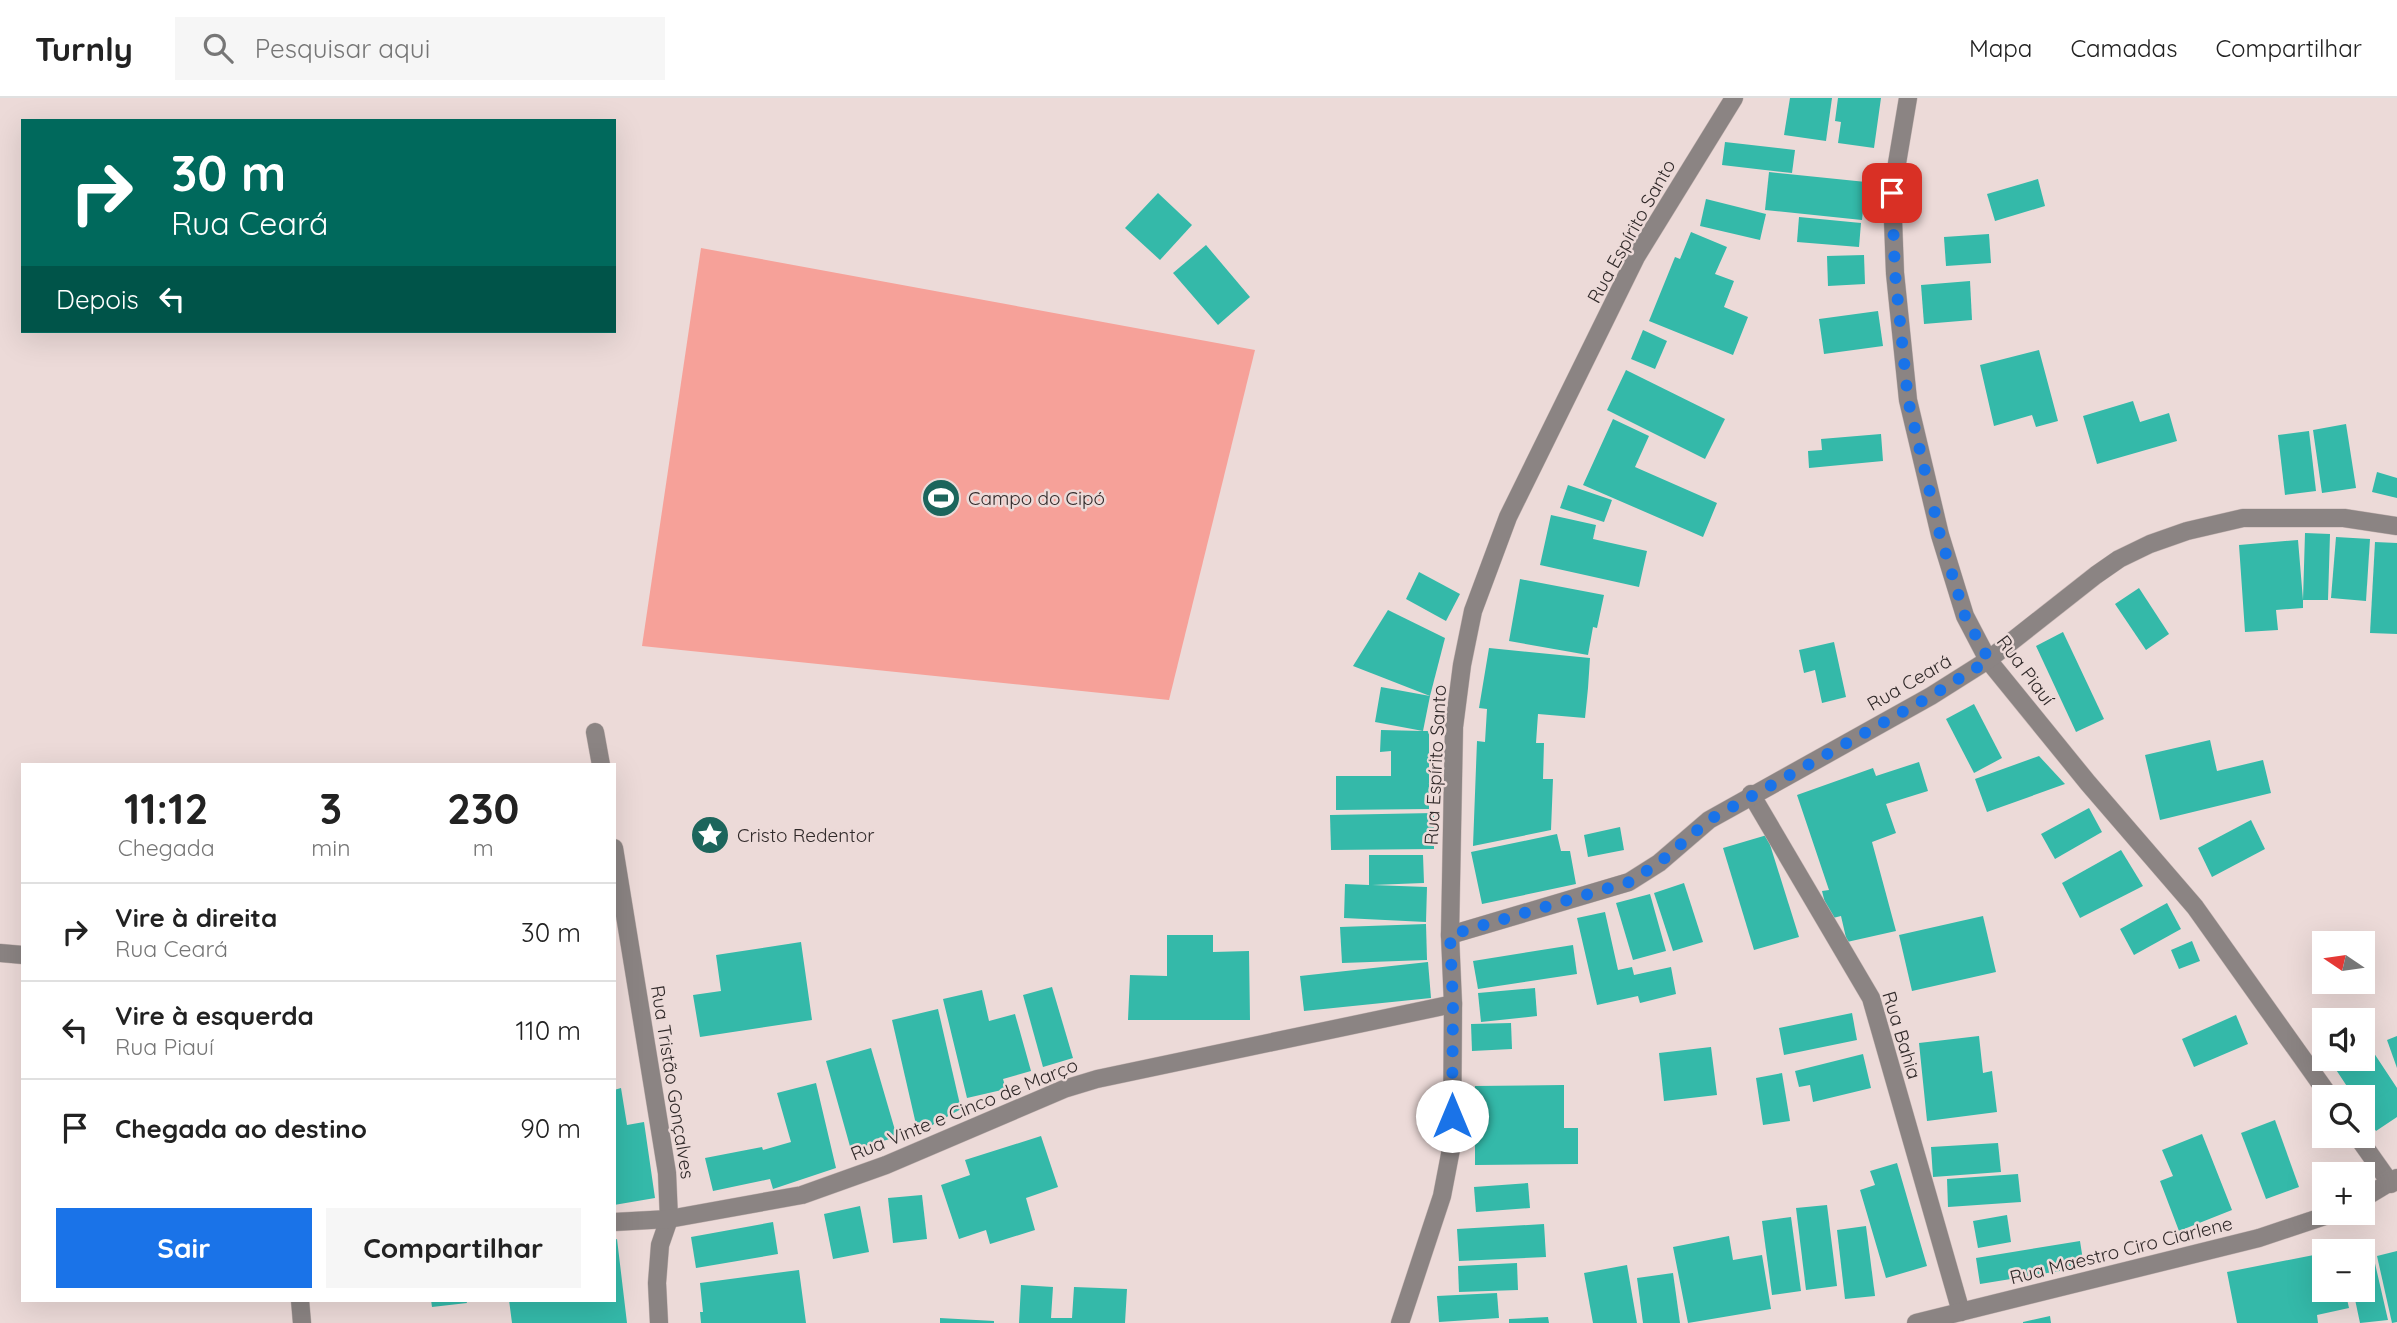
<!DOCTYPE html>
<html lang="pt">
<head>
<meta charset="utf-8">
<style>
	body { margin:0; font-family:Quicksand,sans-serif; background:#f6f6f6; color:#222; height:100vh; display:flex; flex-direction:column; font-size:26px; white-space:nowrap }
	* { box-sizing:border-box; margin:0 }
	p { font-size:23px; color:#767676 }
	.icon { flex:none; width:38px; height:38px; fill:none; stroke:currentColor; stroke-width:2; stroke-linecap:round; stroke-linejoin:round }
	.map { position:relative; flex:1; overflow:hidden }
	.drawer { position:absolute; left:21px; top:665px; width:595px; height:539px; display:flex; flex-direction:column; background:#fff; border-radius:0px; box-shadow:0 7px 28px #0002 }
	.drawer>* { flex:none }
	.top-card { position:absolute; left:21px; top:21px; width:595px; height:214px; border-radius:0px; box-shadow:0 7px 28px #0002; background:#00695c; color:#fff; overflow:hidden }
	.needle { width:46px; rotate:283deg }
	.controls { position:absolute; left:2312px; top:833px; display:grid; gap:14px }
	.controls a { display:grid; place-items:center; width:63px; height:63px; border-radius:0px; background:#fff; box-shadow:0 7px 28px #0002; font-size:35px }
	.pin { position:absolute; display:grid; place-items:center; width:60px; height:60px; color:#fff; margin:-30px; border-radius:14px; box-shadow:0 4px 10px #0006 }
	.me { position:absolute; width:77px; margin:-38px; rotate:0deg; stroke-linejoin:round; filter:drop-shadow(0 0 5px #0008) }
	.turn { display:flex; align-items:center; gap:24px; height:147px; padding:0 35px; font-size:32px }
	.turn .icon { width:91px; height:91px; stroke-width:2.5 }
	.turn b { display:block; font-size:49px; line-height:60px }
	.then { display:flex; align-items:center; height:66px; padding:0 35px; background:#0003; gap:14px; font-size:26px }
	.eta { display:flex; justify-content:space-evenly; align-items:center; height:119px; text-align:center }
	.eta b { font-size:42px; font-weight:700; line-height:49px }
	.action { display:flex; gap:14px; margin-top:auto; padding:14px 35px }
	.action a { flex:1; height:80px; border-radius:0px; background:#1a73e8; color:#fff; font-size:28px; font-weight:700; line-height:80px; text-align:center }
	.action a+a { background:#f6f6f6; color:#222 }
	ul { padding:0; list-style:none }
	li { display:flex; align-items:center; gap:21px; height:98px; padding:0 35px; border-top:2px solid #e0e0e0 }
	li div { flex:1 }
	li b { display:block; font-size:26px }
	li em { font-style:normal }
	header { display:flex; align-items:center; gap:42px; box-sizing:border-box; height:98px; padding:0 35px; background:#fff; border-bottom:2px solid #e0e0e0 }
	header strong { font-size:33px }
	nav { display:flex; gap:38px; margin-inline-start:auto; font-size:24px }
	.search { width:490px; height:63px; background:#f6f6f6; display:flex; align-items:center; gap:18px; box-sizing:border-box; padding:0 24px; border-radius:0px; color:#767676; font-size:26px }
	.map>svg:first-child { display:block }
	.green { fill:#f6a199 }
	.building { fill:#34b9a9 }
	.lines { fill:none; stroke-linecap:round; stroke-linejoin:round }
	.minor-casing { stroke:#c7b7b5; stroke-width:19 }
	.minor { stroke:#8b8483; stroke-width:18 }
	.route { stroke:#1a73e8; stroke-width:12; stroke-dasharray:0 21.6 }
	.labels { text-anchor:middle; stroke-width:5; stroke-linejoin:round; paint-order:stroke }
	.street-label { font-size:19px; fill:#312a2a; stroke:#ecdad8 }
	.poi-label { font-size:19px; fill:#312a2a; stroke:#ecdad8; text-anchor:start }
</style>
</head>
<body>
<header>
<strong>Turnly</strong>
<div class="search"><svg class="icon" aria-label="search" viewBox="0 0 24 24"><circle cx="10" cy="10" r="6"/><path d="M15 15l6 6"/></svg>Pesquisar aqui</div>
<nav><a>Mapa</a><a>Camadas</a><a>Compartilhar</a></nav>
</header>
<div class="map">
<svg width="2397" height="1225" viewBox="0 0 2397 1225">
	<rect width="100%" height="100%" fill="#ecdad8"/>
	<path class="green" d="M701,150L1255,252L1169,602L642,548Z"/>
	<g class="building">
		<path d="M1790,0H1832L1826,43L1784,37Z"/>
		<path d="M1838,0H1881L1874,50L1838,45L1841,24L1835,23Z"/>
		<path d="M1725,44L1795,52L1792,75L1722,67Z"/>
		<path d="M1769,74L1866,84L1862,122L1765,112Z"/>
		<path d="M2038,81L2045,108L1995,123L1987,96Z"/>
		<path d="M1158,95L1192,127L1160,162L1125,130Z"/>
		<path d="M1706,101L1766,116L1760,142L1700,128Z"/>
		<path d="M1799,119L1861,125L1859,149L1797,144Z"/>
		<path d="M1691,134L1727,149L1715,176L1734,183L1724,209L1748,219L1733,257L1649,223L1675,159L1680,161Z"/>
		<path d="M1989,136L1991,165L1946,168L1944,139Z"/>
		<path d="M1206,147L1250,199L1218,227L1173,175Z"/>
		<path d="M1864,157L1865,186L1828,188L1827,158Z"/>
		<path d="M1970,183L1972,222L1924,226L1921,187Z"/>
		<path d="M1878,213L1883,248L1824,256L1819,221Z"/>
		<path d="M1643,232L1667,243L1655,271L1631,261Z"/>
		<path d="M2039,252L2058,323L2036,329L2032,317L1994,328L1980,267Z"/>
		<path d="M1626,272L1725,321L1705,361L1607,312Z"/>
		<path d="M2133,303L2140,324L2169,315L2177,343L2097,366L2083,318Z"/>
		<path d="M1613,321L1649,338L1635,369L1717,405L1703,439L1583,387Z"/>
		<path d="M2346,326L2356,390L2322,395L2313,332Z"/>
		<path d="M2309,333L2316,393L2285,397L2278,337Z"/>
		<path d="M1881,336L1883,363L1809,370L1808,353L1822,352L1821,341Z"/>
		<path d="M2377,374L2397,380V400L2372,394Z"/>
		<path d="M1568,387L1612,402L1604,424L1560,410Z"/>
		<path d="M1551,417L1596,427L1593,441L1647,453L1639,489L1540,467Z"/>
		<path d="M2305,435L2330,436L2328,502H2303V510L2276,512L2278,532L2245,534L2239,447L2298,442L2303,502Z"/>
		<path d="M2336,439L2370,441L2366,503L2331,500Z"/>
		<path d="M2375,444L2397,445V536L2370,535Z"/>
		<path d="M1419,474L1460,496L1446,523L1406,501Z"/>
		<path d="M1520,481L1604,497L1597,530L1593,529L1588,557L1509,543Z"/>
		<path d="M2139,490L2169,536L2146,552L2115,506Z"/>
		<path d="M1388,512L1445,540L1430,598L1353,568Z"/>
		<path d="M2063,534L2104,621L2076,634L2036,548Z"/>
		<path d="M1834,544L1846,599L1822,605L1815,572L1804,575L1799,552Z"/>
		<path d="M1489,550L1590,560L1588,590L1585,620L1538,616L1536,645H1544L1543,681H1553L1551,732L1473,748L1477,643L1485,644L1487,611L1479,610Z"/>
		<path d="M1381,589L1430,598L1423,633H1429V711L1336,712V678H1391V653L1380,654L1381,632L1423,633L1375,624Z"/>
		<path d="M1974,606L2002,660L1974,675L1946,621Z"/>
		<path d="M2210,642L2217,673L2263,662L2271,695L2160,722L2145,657Z"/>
		<path d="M2039,658L2065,686L1987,714L1975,681Z"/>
		<path d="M1919,664L1928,693L1886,706L1896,735L1872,744L1896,833L1847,844L1841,818L1829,821L1822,793L1829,792L1797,697L1873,670L1876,678Z"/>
		<path d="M2089,710L2102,734L2055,761L2041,736Z"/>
		<path d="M1434,715V751L1331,752L1330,717Z"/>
		<path d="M2251,722L2265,751L2212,779L2198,750Z"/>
		<path d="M1620,729L1624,752L1588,759L1584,737Z"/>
		<path d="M1557,736L1561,753H1570L1576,786L1482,806L1471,754Z"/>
		<path d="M1767,737L1799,839L1754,852L1723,750Z"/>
		<path d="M2121,752L2143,788L2080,820L2062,785Z"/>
		<path d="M1369,757H1423L1424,785L1372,787L1427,789L1426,824L1344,820L1345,786L1369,787Z"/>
		<path d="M1684,785L1703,844L1673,853L1654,795Z"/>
		<path d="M1650,796L1666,853L1633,862L1616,805Z"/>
		<path d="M2167,805L2181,831L2134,857L2120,831Z"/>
		<path d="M1605,814L1618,872L1632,869L1634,877L1671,869L1676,896L1640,905L1638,898L1597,907L1577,820Z"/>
		<path d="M1983,818L1996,874L1912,893L1899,837Z"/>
		<path d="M1426,826L1427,862L1342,865L1340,829Z"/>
		<path d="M1167,837H1213V854L1249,853L1250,922H1128L1130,877L1167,878Z"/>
		<path d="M2192,843L2200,863L2179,871L2171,852Z"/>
		<path d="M801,844L812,922L700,939L693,897L721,893L716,857Z"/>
		<path d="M1573,847L1577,876L1478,891L1473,863Z"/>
		<path d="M1428,864L1431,900L1304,913L1300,878Z"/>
		<path d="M1052,889L1073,960L1043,969L1023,897Z"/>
		<path d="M1535,890L1537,918L1481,924L1478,895Z"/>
		<path d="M982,892L989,923L1015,916L1031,973L1003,981L1006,991L967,1000L943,901Z"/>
		<path d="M938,911L961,1011L918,1035L892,922Z"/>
		<path d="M1852,915L1857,942L1784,957L1779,930Z"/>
		<path d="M2236,917L2248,946L2194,969L2182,941Z"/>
		<path d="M1511,925L1512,951L1472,953L1471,926Z"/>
		<path d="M2324,930V954L2314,937Z"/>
		<path d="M2362,937L2397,990V1019L2376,1033L2362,1013V999H2354L2329,961H2362Z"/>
		<path d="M1979,938L1983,975L1992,973L1997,1014L1927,1023L1919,945Z"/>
		<path d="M2397,938V970L2387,942Z"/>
		<path d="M1711,949L1717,997L1664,1003L1659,955Z"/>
		<path d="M871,950L897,1039L851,1052L826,963Z"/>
		<path d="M1863,956L1871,990L1813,1004L1810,987L1799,989L1795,973Z"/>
		<path d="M1782,975L1790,1023L1763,1027L1756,980Z"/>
		<path d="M816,985L836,1070L773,1091L770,1081L713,1093L705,1060L762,1049L763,1052L791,1044L777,995Z"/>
		<path d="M1564,987V1030H1578V1066L1475,1067V988Z"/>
		<path d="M621,990L627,1027L644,1024L655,1100L614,1107V992Z"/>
		<path d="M2275,1022L2299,1089L2266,1101L2241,1035Z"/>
		<path d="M2202,1036L2232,1112L2179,1133L2160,1083L2173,1078L2162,1052Z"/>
		<path d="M1041,1038L1058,1089L1026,1100L1035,1132L990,1146L986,1132L959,1141L941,1087L970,1077L965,1062Z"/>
		<path d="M1998,1045L2001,1074L1933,1079L1931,1049Z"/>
		<path d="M1897,1065L1927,1168L1886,1180L1860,1092L1875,1087L1870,1073Z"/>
		<path d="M2018,1076L2021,1104L1948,1109L1947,1081Z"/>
		<path d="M1528,1085L1530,1110L1476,1114L1474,1089Z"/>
		<path d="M922,1097L927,1141L893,1145L888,1100Z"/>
		<path d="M1827,1107L1837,1188L1806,1192L1796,1110Z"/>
		<path d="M860,1108L869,1154L833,1161L824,1116Z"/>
		<path d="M2007,1117L2011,1144L1978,1150L1973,1123Z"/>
		<path d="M1791,1119L1801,1193L1772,1197L1762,1123Z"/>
		<path d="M773,1124L778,1156L696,1170L691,1139Z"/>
		<path d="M1544,1126L1546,1159L1459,1163L1457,1131Z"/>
		<path d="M1866,1128L1875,1198L1845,1201L1837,1132Z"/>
		<path d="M1729,1138L1733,1162L1762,1157L1771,1211L1688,1225L1673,1149Z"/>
		<path d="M617,1141L627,1225H512L509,1202H614V1142Z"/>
		<path d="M2080,1143L2084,1169L1980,1186L1976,1160Z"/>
		<path d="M2371,1148L2388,1222L2360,1225L2353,1192H2362V1153L2352,1152Z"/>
		<path d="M2397,1153V1224L2392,1225L2377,1158Z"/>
		<path d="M2324,1155V1192H2345L2349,1210L2317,1217L2318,1225H2237L2227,1174Z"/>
		<path d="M1517,1165L1518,1192L1459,1194L1458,1168Z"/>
		<path d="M1627,1167L1637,1225H1593L1584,1175Z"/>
		<path d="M799,1172L806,1225H701L700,1214H703L700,1185Z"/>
		<path d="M1673,1175L1680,1225H1643L1637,1180Z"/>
		<path d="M1021,1187L1053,1189L1051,1220H1072L1074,1189L1127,1191L1125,1225H1019Z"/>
		<path d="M1497,1195L1499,1220L1439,1224L1437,1198Z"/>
		<path d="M431,1202H466L467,1205L432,1209Z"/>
		<path d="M2050,1218L2051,1225H2023V1224Z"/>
		<path d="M1548,1219L1549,1225H1509V1221Z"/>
		<path d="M940,1220L994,1223V1225H940Z"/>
	</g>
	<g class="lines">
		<defs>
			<g id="minor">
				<path d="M1908,0L1892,95L1895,175L1908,302L1940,437L1965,518L1988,562L2088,685L2195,809L2330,999"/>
				<path d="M595,634L601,667"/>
				<path d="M1751,696L1871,900L1961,1214"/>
				<path d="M614,750L667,1075L669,1121L660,1147L657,1185L659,1225"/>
				<path d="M1450,837L1629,784L1659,765L1709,722L1931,598L1988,562L2096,477L2119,461L2150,446L2187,433L2243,420H2344L2397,428"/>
				<path d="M0,855L23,857"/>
				<path d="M2357,1038L2391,1086"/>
				<path d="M2362,1101L2397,1080"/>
				<path d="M614,1124L669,1121L802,1097L886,1067L1064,991L1097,981L1453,906"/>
				<path d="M300,1202L302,1225"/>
				<path d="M1400,1225L1442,1098L1452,1046L1453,906L1450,837L1454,629L1462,567L1473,513L1508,419L1636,159L1734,0"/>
				<path d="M1916,1225L2259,1140L2334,1115"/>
			</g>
		</defs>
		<use href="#minor" class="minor-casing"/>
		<use href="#minor" class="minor"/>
	</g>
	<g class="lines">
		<path class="route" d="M1452,1018L1453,906L1450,837L1629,784L1659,765L1709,722L1931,598L1989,562L1965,518L1940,437L1908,302L1895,175L1892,95"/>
	</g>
	<defs>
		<symbol id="stadium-disc" viewBox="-11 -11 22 22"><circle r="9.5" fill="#1c655c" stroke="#ecdad8"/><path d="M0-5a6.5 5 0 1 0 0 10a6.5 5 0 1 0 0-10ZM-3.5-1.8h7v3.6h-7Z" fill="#fff"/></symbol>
		<symbol id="sight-disc" viewBox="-11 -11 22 22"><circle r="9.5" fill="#1c655c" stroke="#ecdad8"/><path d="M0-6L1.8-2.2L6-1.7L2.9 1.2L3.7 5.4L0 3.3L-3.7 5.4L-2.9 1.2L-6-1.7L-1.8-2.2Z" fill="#fff"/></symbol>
	</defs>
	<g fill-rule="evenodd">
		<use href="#stadium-disc" x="919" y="378" width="44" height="44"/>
		<use href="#sight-disc" x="688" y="715" width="44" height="44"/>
	</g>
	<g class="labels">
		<g class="street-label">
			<text transform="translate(1631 133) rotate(-61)" y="7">Rua Espírito Santo</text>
			<text transform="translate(2026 572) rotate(53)" y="7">Rua Piauí</text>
			<text transform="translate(1909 584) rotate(-30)" y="7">Rua Ceará</text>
			<text transform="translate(1435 667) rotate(-87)" y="7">Rua Espírito Santo</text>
			<text transform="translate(1902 937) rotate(73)" y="7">Rua Bahia</text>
			<text transform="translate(673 984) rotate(81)" y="7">Rua Tristão Gonçalves</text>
			<text transform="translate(964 1011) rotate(-22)" y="7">Rua Vinte e Cinco de Março</text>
			<text transform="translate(2121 1152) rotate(-14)" y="7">Rua Maestro Ciro Ciarlene</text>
		</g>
		<g class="poi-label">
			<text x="968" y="407">Campo do Cipó</text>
			<text x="737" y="744">Cristo Redentor</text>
		</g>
	</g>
</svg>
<div class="controls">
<a><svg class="needle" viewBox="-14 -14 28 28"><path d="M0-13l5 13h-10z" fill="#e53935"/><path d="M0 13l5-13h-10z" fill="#767676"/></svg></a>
<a><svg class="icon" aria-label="sound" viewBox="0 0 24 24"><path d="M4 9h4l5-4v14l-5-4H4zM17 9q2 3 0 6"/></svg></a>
<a><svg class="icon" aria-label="search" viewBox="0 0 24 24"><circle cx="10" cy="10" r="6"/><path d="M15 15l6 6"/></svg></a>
<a>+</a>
<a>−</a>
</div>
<div class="pin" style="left:1892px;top:95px;background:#d93025"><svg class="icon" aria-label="arrive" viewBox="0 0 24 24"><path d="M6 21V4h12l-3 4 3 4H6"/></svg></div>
<svg class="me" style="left:1452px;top:1018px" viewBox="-20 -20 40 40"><circle r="19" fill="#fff"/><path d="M0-13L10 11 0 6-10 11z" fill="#1a73e8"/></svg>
<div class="top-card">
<div class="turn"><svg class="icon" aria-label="right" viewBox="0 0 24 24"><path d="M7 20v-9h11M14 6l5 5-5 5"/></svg><div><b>30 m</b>Rua Ceará</div></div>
<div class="then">Depois<svg class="icon" aria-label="left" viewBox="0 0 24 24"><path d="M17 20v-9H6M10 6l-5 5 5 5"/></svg></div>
</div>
<section class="drawer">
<div class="eta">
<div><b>11:12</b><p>Chegada</p></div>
<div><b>3</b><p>min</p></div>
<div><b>230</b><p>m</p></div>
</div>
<ul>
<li><svg class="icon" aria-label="right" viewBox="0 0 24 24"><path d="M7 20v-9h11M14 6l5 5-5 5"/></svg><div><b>Vire à direita</b><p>Rua Ceará</p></div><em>30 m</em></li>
<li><svg class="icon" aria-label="left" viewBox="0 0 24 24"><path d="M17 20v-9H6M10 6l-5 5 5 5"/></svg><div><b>Vire à esquerda</b><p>Rua Piauí</p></div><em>110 m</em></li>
<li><svg class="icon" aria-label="arrive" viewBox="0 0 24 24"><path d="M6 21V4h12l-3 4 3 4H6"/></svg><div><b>Chegada ao destino</b></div><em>90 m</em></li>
</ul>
<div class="action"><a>Sair</a><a>Compartilhar</a></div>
</section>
</div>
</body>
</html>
